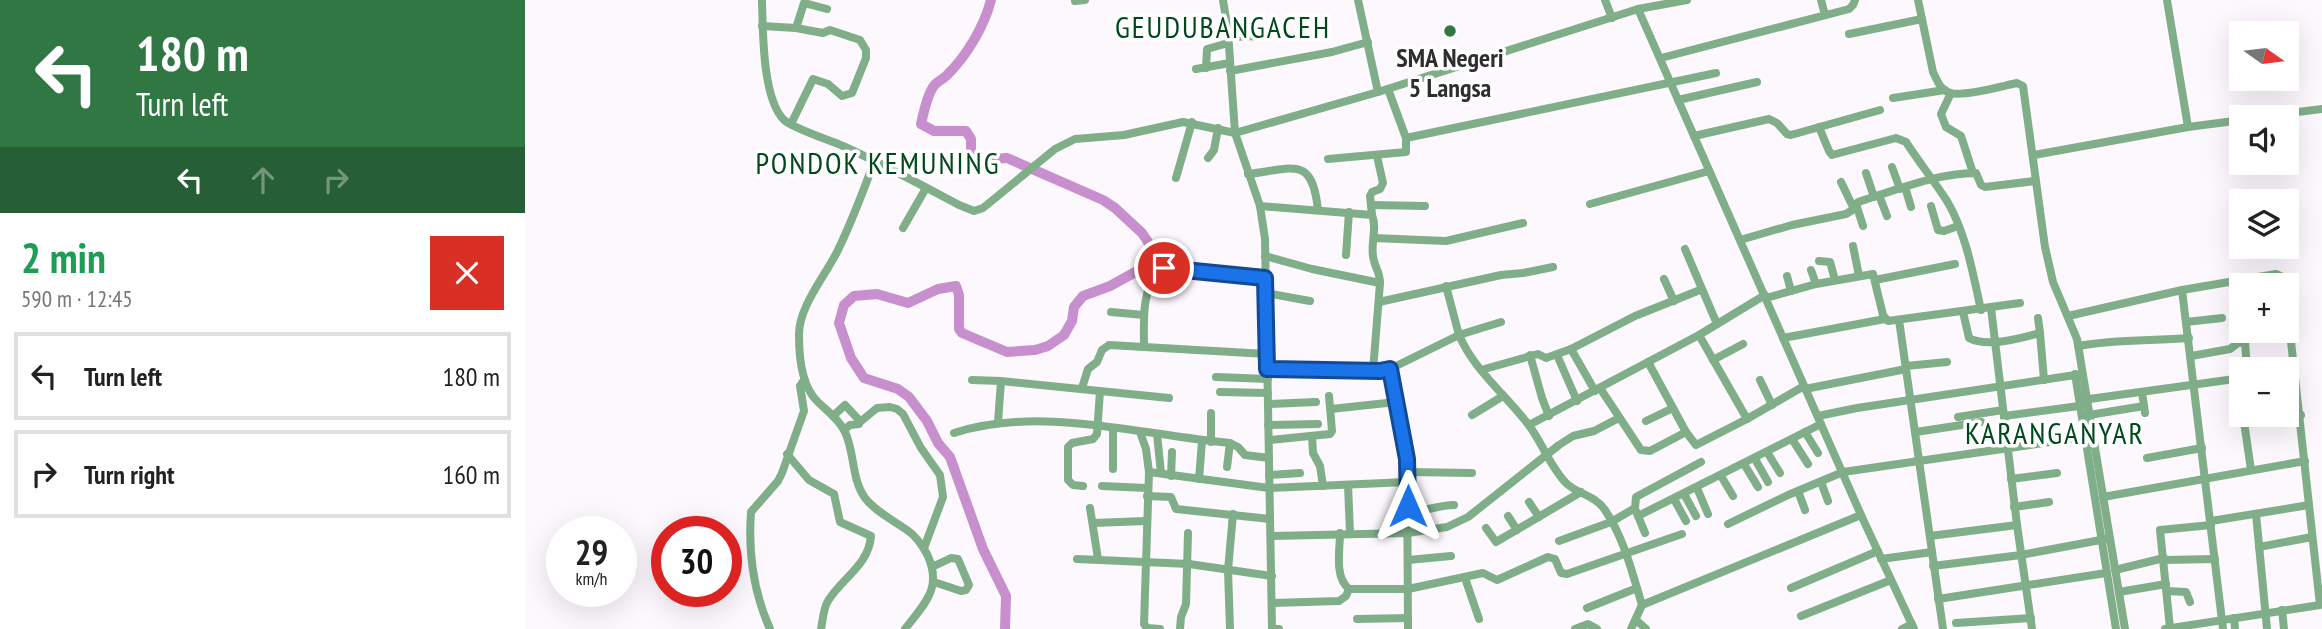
<!DOCTYPE html>
<html lang="en">
<head>
<meta charset="utf-8">
<style>
	body { margin:0; font-family:"PT Sans Narrow",sans-serif; background:#f6f6f6; color:#222; height:100vh; display:flex; flex-direction:column; font-size:26px; white-space:nowrap }
	* { box-sizing:border-box; margin:0 }
	p { font-size:23px; color:#767676 }
	.icon { flex:none; width:38px; height:38px; fill:none; stroke:currentColor; stroke-width:2; stroke-linecap:round; stroke-linejoin:round }
	.map { position:relative; flex:1; overflow:hidden }
	.details { display:flex; flex-direction:column; background:#fff; width:525px }
	.details>* { flex:none }
	.banner { background:#307744; color:#fff; overflow:hidden }
	.needle { width:46px; rotate:104deg }
	.tools { position:absolute; left:1704px; top:21px; display:grid; gap:14px }
	.tools a { display:grid; place-items:center; width:70px; height:70px; border-radius:0px; background:#fff; box-shadow:0 7px 28px #0002; font-size:35px }
	.speed { position:absolute; left:21px; top:516px; display:flex; gap:14px; font-size:35px; font-weight:700; text-align:center }
	.speed>* { display:grid; place-content:center; width:91px; height:91px; border-radius:50%; background:#fff; box-shadow:0 7px 28px #0002; line-height:1 }
	.speed small { font-size:18px; font-weight:400 }
	.speed .limit { border:10px solid #d22; background:#fff; color:#111 }
	.pin { position:absolute; display:grid; place-items:center; width:60px; height:60px; color:#fff; margin:-30px; border:4px solid #fff; border-radius:50%; box-shadow:0 2px 7px #0007 }
	.me { position:absolute; width:77px; margin:-38px; rotate:0deg; stroke-linejoin:round; filter:drop-shadow(0 0 5px #0008) }
	.turn { display:flex; align-items:center; gap:24px; height:147px; padding:0 21px; font-size:32px }
	.turn .icon { width:91px; height:91px; stroke-width:2.5 }
	.turn b { display:block; font-size:49px; line-height:60px }
	.lanes { display:flex; align-items:center; height:66px; padding:0 21px; background:#0003; justify-content:center; gap:35px; direction:ltr }
	.lanes .off { opacity:.35 }
	.round { display:grid; place-items:center; flex:none; width:74px; height:74px; border-radius:0px; background:#f6f6f6 }
	.head { display:flex; align-items:center; justify-content:space-between; height:119px; padding:0 21px }
	h1 { font-size:42px; font-weight:600; line-height:52px; color:#1e9e55 }
	ul { padding:0; list-style:none }
	li { display:flex; align-items:center; gap:21px; height:88px; margin:0 14px 10px; padding:0 7px; border:4px solid #e0e0e0; border-radius:0px }
	li div { flex:1 }
	li b { display:block; font-size:26px }
	li em { font-style:normal }
	main { display:flex; flex:1; min-height:0 }
	.map>svg:first-child { display:block }
	.lines { fill:none; stroke-linecap:round; stroke-linejoin:round }
	.river { stroke:#c78fcd; stroke-width:10 }
	.minor { stroke:#7fae88; stroke-width:8 }
	.route-casing { stroke:#114b97; stroke-width:18 }
	.route { stroke:#1a73e8; stroke-width:12 }
	.poi-dot { fill:#307744; stroke:#fff; stroke-width:2.5 }
	.labels { text-anchor:middle; stroke-width:7; stroke-linejoin:round; paint-order:stroke }
	.poi-label { font-size:26px; font-weight:bold; fill:#2f2d2f; stroke:#fff }
	.quarter-label { font-size:30px; letter-spacing:2px; fill:#00491d; stroke:#fff }
</style>
</head>
<body>
<main>
<section class="details">
<div class="banner">
<div class="turn"><svg class="icon" aria-label="left" viewBox="0 0 24 24"><path d="M17 20v-9H6M10 6l-5 5 5 5"/></svg><div><b>180 m</b>Turn left</div></div>
<div class="lanes"><svg class="icon" aria-label="left" viewBox="0 0 24 24"><path d="M17 20v-9H6M10 6l-5 5 5 5"/></svg><svg class="icon off" aria-label="ahead" viewBox="0 0 24 24"><path d="M12 20V5M6 11l6-6 6 6"/></svg><svg class="icon off" aria-label="right" viewBox="0 0 24 24"><path d="M7 20v-9h11M14 6l5 5-5 5"/></svg></div>
</div>
<div class="head"><div><h1>2 min</h1><p>590 m · 12:45</p></div><a class="round" style="background:#d93025;color:#fff"><svg class="icon" aria-label="close" viewBox="0 0 24 24"><path d="M6 6l12 12M18 6L6 18"/></svg></a></div>
<ul>
<li><svg class="icon" aria-label="left" viewBox="0 0 24 24"><path d="M17 20v-9H6M10 6l-5 5 5 5"/></svg><div><b>Turn left</b></div><em>180 m</em></li>
<li><svg class="icon" aria-label="right" viewBox="0 0 24 24"><path d="M7 20v-9h11M14 6l5 5-5 5"/></svg><div><b>Turn right</b></div><em>160 m</em></li>
</ul>
</section>
<div class="map">
<svg width="1797" height="629" viewBox="0 0 1797 629">
	<rect width="100%" height="100%" fill="#fdf8fd"/>
	<g class="lines">
		<path class="river" d="M466,0C459,27 441,57 421,76C417,80 411,82 408,87C401,98 399,112 396,124L409,131H441L446,139V154L455,163C465,163 473,157 482,158L578,200L590,208L617,233L625,245L624,255L614,270L585,286L558,296L549,307L547,321L539,335L523,346L510,350L482,352L437,333L434,329V295L431,286L413,289L383,303L352,294L329,296L319,305L314,323L326,358L339,378L373,389L384,397L402,421L413,443L425,457L458,549L481,596L480,629"/>
		<g class="minor">
			<path d="M237,0C238,30 237,98 259,120C269,129 305,140 318,146C358,164 396,185 434,205L449,211L458,208L530,149L550,139L599,135L658,122L710,133L853,92L1113,9L1162,0"/>
			<path d="M698,0L703,31L710,133L735,206L740,239L747,629H754"/>
			<path d="M833,0L853,92"/>
			<path d="M1080,0L1087,18"/>
			<path d="M1296,0L1300,15"/>
			<path d="M1393,0L1408,72C1412,80 1415,90 1425,93C1439,97 1477,86 1492,83L1498,86L1520,247L1528,282L1552,339L1600,629"/>
			<path d="M1642,0L1663,127L1717,120"/>
			<path d="M550,1L560,0"/>
			<path d="M1113,9L1336,515L1389,629"/>
			<path d="M237,26L271,28L298,33L305,30L335,40L341,50V58L327,93L317,96L303,84L288,79L266,124"/>
			<path d="M271,28L279,3L302,9"/>
			<path d="M1324,34L1397,19"/>
			<path d="M703,37L738,36"/>
			<path d="M1136,58L1324,9L1328,5L1330,0"/>
			<path d="M681,68L682,49L703,43"/>
			<path d="M671,69L705,63"/>
			<path d="M705,71L807,52L843,42"/>
			<path d="M1426,93L1416,114L1421,127L1436,136L1448,173"/>
			<path d="M1368,98L1420,90"/>
			<path d="M1153,100L1232,82"/>
			<path d="M1734,117L1797,109"/>
			<path d="M1294,127L1304,151L1307,155L1371,138L1381,142C1394,162 1409,181 1422,201C1441,233 1448,274 1456,310"/>
			<path d="M1169,136L1244,119L1252,123L1262,134L1266,135L1355,110"/>
			<path d="M881,138L1191,73"/>
			<path d="M1509,155L1663,127"/>
			<path d="M683,158L689,150L693,128"/>
			<path d="M803,159L881,152V138L863,89"/>
			<path d="M349,162C338,192 327,221 313,250C301,275 273,307 274,336C274,357 276,385 292,401C302,411 314,419 320,432C330,453 326,478 340,498C351,512 368,520 382,530C391,536 397,545 402,554C418,588 400,603 380,629"/>
			<path d="M1367,167L1375,189"/>
			<path d="M1341,173L1349,197"/>
			<path d="M723,174C768,169 787,154 793,210"/>
			<path d="M651,178L667,122"/>
			<path d="M1316,182L1329,209"/>
			<path d="M1380,187L1386,207"/>
			<path d="M1354,195L1362,216"/>
			<path d="M1065,204L1184,171"/>
			<path d="M1331,204L1338,226"/>
			<path d="M846,205L900,206"/>
			<path d="M735,206L847,215C853,230 844,246 849,261C851,269 855,273 855,283L848,371"/>
			<path d="M1406,206L1413,230L1419,231L1433,226"/>
			<path d="M847,215L845,196L847,192L855,189L858,183L852,156"/>
			<path d="M378,228L401,188"/>
			<path d="M849,238L921,241L998,223"/>
			<path d="M1215,240L1267,225L1321,214L1329,209L1333,202C1371,190 1412,173 1451,173L1456,185L1460,187L1510,181"/>
			<path d="M1328,246L1334,276"/>
			<path d="M1160,249L1192,324"/>
			<path d="M821,255L824,212"/>
			<path d="M740,256L787,269L855,283"/>
			<path d="M1294,261L1305,262L1310,280"/>
			<path d="M1286,270L1291,284"/>
			<path d="M1262,276L1266,291"/>
			<path d="M1139,279L1149,301"/>
			<path d="M1350,280L1430,264"/>
			<path d="M921,286L934,335L976,322"/>
			<path d="M1657,290L1698,629"/>
			<path d="M741,293L785,301"/>
			<path d="M1241,298L1291,284L1348,274L1358,315L1363,321L1495,303"/>
			<path d="M854,302L976,275L998,273L1028,267"/>
			<path d="M1466,308L1492,525L1507,629"/>
			<path d="M586,312L619,315"/>
			<path d="M1438,312L1444,338C1462,348 1496,338 1515,333L1513,318"/>
			<path d="M1543,316L1657,290L1751,274L1760,278V285"/>
			<path d="M1374,320L1418,629"/>
			<path d="M1661,322L1697,318"/>
			<path d="M1515,333L1519,380"/>
			<path d="M1174,335L1222,419"/>
			<path d="M1258,338L1360,319"/>
			<path d="M1553,346C1590,339 1626,341 1664,338"/>
			<path d="M619,347C619,323 616,289 634,271L647,267L740,278"/>
			<path d="M1046,349L1110,316L1175,290"/>
			<path d="M1005,355L1017,398L1024,416"/>
			<path d="M1032,355L1052,401"/>
			<path d="M1666,356L1705,349L1713,343L1720,342L1722,369"/>
			<path d="M1188,360L1218,344"/>
			<path d="M1123,362L1161,432L1171,445L1222,419L1279,386"/>
			<path d="M1381,366L1422,362"/>
			<path d="M742,369L861,371L934,335C949,370 980,394 1003,424C1017,442 1025,467 1041,483C1052,494 1070,495 1080,510C1099,538 1107,572 1117,605"/>
			<path d="M865,369L882,459L883,629"/>
			<path d="M956,370L1013,354L1021,358L1046,349L1070,391"/>
			<path d="M1550,374L1591,629"/>
			<path d="M691,377L743,379"/>
			<path d="M1715,378L1717,393"/>
			<path d="M447,380L476,381L644,398"/>
			<path d="M1235,380L1247,405"/>
			<path d="M557,388L563,369L572,362L577,350L584,345L742,354"/>
			<path d="M1075,388L1116,450L1125,451L1161,432"/>
			<path d="M1280,389L1381,369"/>
			<path d="M695,392L743,393"/>
			<path d="M1617,392L1620,413"/>
			<path d="M1557,400L1717,378"/>
			<path d="M743,404L791,402"/>
			<path d="M806,409L871,402"/>
			<path d="M947,415L978,396"/>
			<path d="M1564,415L1619,406"/>
			<path d="M1718,415L1726,470"/>
			<path d="M308,416L320,405L335,421L334,424L325,425L319,430"/>
			<path d="M1293,416L1332,408L1557,374"/>
			<path d="M1479,416L1554,406"/>
			<path d="M1433,417L1478,410"/>
			<path d="M1121,421L1148,408"/>
			<path d="M335,422L352,408L365,407L372,409L378,414L396,448L415,475L418,497L399,548"/>
			<path d="M473,422L476,381"/>
			<path d="M1718,424L1776,415"/>
			<path d="M743,425L793,424"/>
			<path d="M1004,425L1174,335L1240,295"/>
			<path d="M615,432L621,449L624,472"/>
			<path d="M1280,432L1293,453"/>
			<path d="M1391,432L1456,422"/>
			<path d="M429,433C517,405 615,435 705,443L713,447L720,455L744,458"/>
			<path d="M632,434L636,473"/>
			<path d="M787,436L788,453L795,466L798,486"/>
			<path d="M1267,439L1283,464"/>
			<path d="M744,440L805,434L807,431L804,396"/>
			<path d="M686,442V413"/>
			<path d="M1242,452L1255,473"/>
			<path d="M262,454L284,480L309,494L315,522L346,536C344,565 316,579 303,601C298,609 298,620 296,629"/>
			<path d="M1622,458L1677,448"/>
			<path d="M1230,459L1243,482"/>
			<path d="M1219,464L1233,487"/>
			<path d="M702,467L705,443"/>
			<path d="M588,469V428"/>
			<path d="M883,472L947,473"/>
			<path d="M744,475L775,473"/>
			<path d="M646,476L647,452"/>
			<path d="M1196,476L1208,496"/>
			<path d="M674,479L677,441"/>
			<path d="M1486,479L1532,473"/>
			<path d="M1296,482L1303,501"/>
			<path d="M823,485L825,533"/>
			<path d="M558,486L548,485L543,480V447L547,443L568,439L572,434L575,391"/>
			<path d="M577,486L622,488"/>
			<path d="M1172,488L1183,514"/>
			<path d="M1273,491L1280,510"/>
			<path d="M1159,494L1171,516"/>
			<path d="M622,496L646,497L651,509L745,519"/>
			<path d="M1578,497L1780,461"/>
			<path d="M1149,499L1161,521"/>
			<path d="M1004,502L1014,517"/>
			<path d="M1489,507L1524,502"/>
			<path d="M565,508L573,559"/>
			<path d="M1111,511L1120,533"/>
			<path d="M883,512C899,512 913,505 929,505"/>
			<path d="M1731,514L1742,629"/>
			<path d="M983,516L992,530"/>
			<path d="M1113,516L1296,424"/>
			<path d="M1686,521L1784,505"/>
			<path d="M568,523L621,521"/>
			<path d="M1203,524L1263,495L1318,472L1567,436"/>
			<path d="M961,528L971,542L1056,492"/>
			<path d="M815,533C815,550 809,577 824,589H883L958,573L972,580L1023,557L1030,559L1036,573L1042,574L1157,534"/>
			<path d="M746,536L883,533L922,527L943,517L1034,445L1048,436L1069,431L1094,418"/>
			<path d="M1405,536L1492,525"/>
			<path d="M1034,541L1086,522L1110,508L1111,497L1176,462"/>
			<path d="M1734,547L1787,537"/>
			<path d="M552,559L664,564L747,576"/>
			<path d="M1356,559L1407,552"/>
			<path d="M883,560L926,556"/>
			<path d="M1639,560L1690,559"/>
			<path d="M1408,566L1496,555L1581,539"/>
			<path d="M407,567L426,558L433,559L444,585L441,590L436,591L409,582"/>
			<path d="M1590,570L1639,558"/>
			<path d="M940,578L954,619"/>
			<path d="M1266,588L1353,551"/>
			<path d="M1642,591L1661,592L1665,602"/>
			<path d="M1594,592L1641,584"/>
			<path d="M1413,599L1581,573"/>
			<path d="M747,603L814,601L821,596L824,589"/>
			<path d="M1062,608L1112,588"/>
			<path d="M1757,610L1759,629"/>
			<path d="M1276,616L1366,580"/>
			<path d="M1709,618L1710,629"/>
			<path d="M832,619L883,618"/>
			<path d="M1111,620L1121,629"/>
			<path d="M1431,623L1506,618"/>
			<path d="M1645,628L1635,530L1686,525"/>
			<path d="M245,629C228,591 223,553 226,512L253,481L257,473L279,411L275,386L279,380"/>
			<path d="M635,629L622,628L619,624L624,472L744,488L882,482"/>
			<path d="M655,629L656,617L661,604L663,533"/>
			<path d="M705,629L703,570L708,514"/>
			<path d="M1050,629L1063,624L1072,629"/>
			<path d="M1106,629L1117,605L1336,515"/>
			<path d="M1377,629L1387,624"/>
			<path d="M1640,629L1795,605L1762,305"/>
		</g>
	</g>
	<g class="lines">
		<defs>
			<path id="route" d="M639,268L740,278L742,369L855,371L865,369L882,459L883,506"/>
		</defs>
		<use href="#route" class="route-casing"/>
		<use href="#route" class="route"/>
	</g>
	<circle class="poi-dot" cx="925" cy="31" r="7"/>
	<g class="labels">
		<g class="poi-label">
			<text x="925" y="67">SMA Negeri<tspan x="925" dy="30">5 Langsa</tspan></text>
		</g>
		<g class="quarter-label">
			<text x="698" y="38">GEUDUBANGACEH</text>
			<text x="353" y="174">PONDOK KEMUNING</text>
			<text x="1530" y="444">KARANGANYAR</text>
		</g>
	</g>
</svg>
<div class="tools">
<a><svg class="needle" viewBox="-14 -14 28 28"><path d="M0-13l5 13h-10z" fill="#e53935"/><path d="M0 13l5-13h-10z" fill="#767676"/></svg></a>
<a><svg class="icon" aria-label="sound" viewBox="0 0 24 24"><path d="M4 9h4l5-4v14l-5-4H4zM17 9q2 3 0 6"/></svg></a>
<a><svg class="icon" aria-label="layers" viewBox="0 0 24 24"><path d="M12 4l9 5-9 5-9-5zM3 14l9 5 9-5"/></svg></a>
<a>+</a>
<a>−</a>
</div>
<div class="speed"><div>29<small>km/h</small></div><div class="limit">30</div></div>
<div class="pin" style="left:639px;top:268px;background:#d93025"><svg class="icon" aria-label="arrive" viewBox="0 0 24 24"><path d="M6 21V4h12l-3 4 3 4H6"/></svg></div>
<svg class="me" style="left:883px;top:506px" viewBox="-20 -20 40 40"><path d="M0-17L14 15 0 8-14 15z" fill="#1a73e8" stroke="#fff" stroke-width="4"/></svg>
</div>
</main>
</body>
</html>
